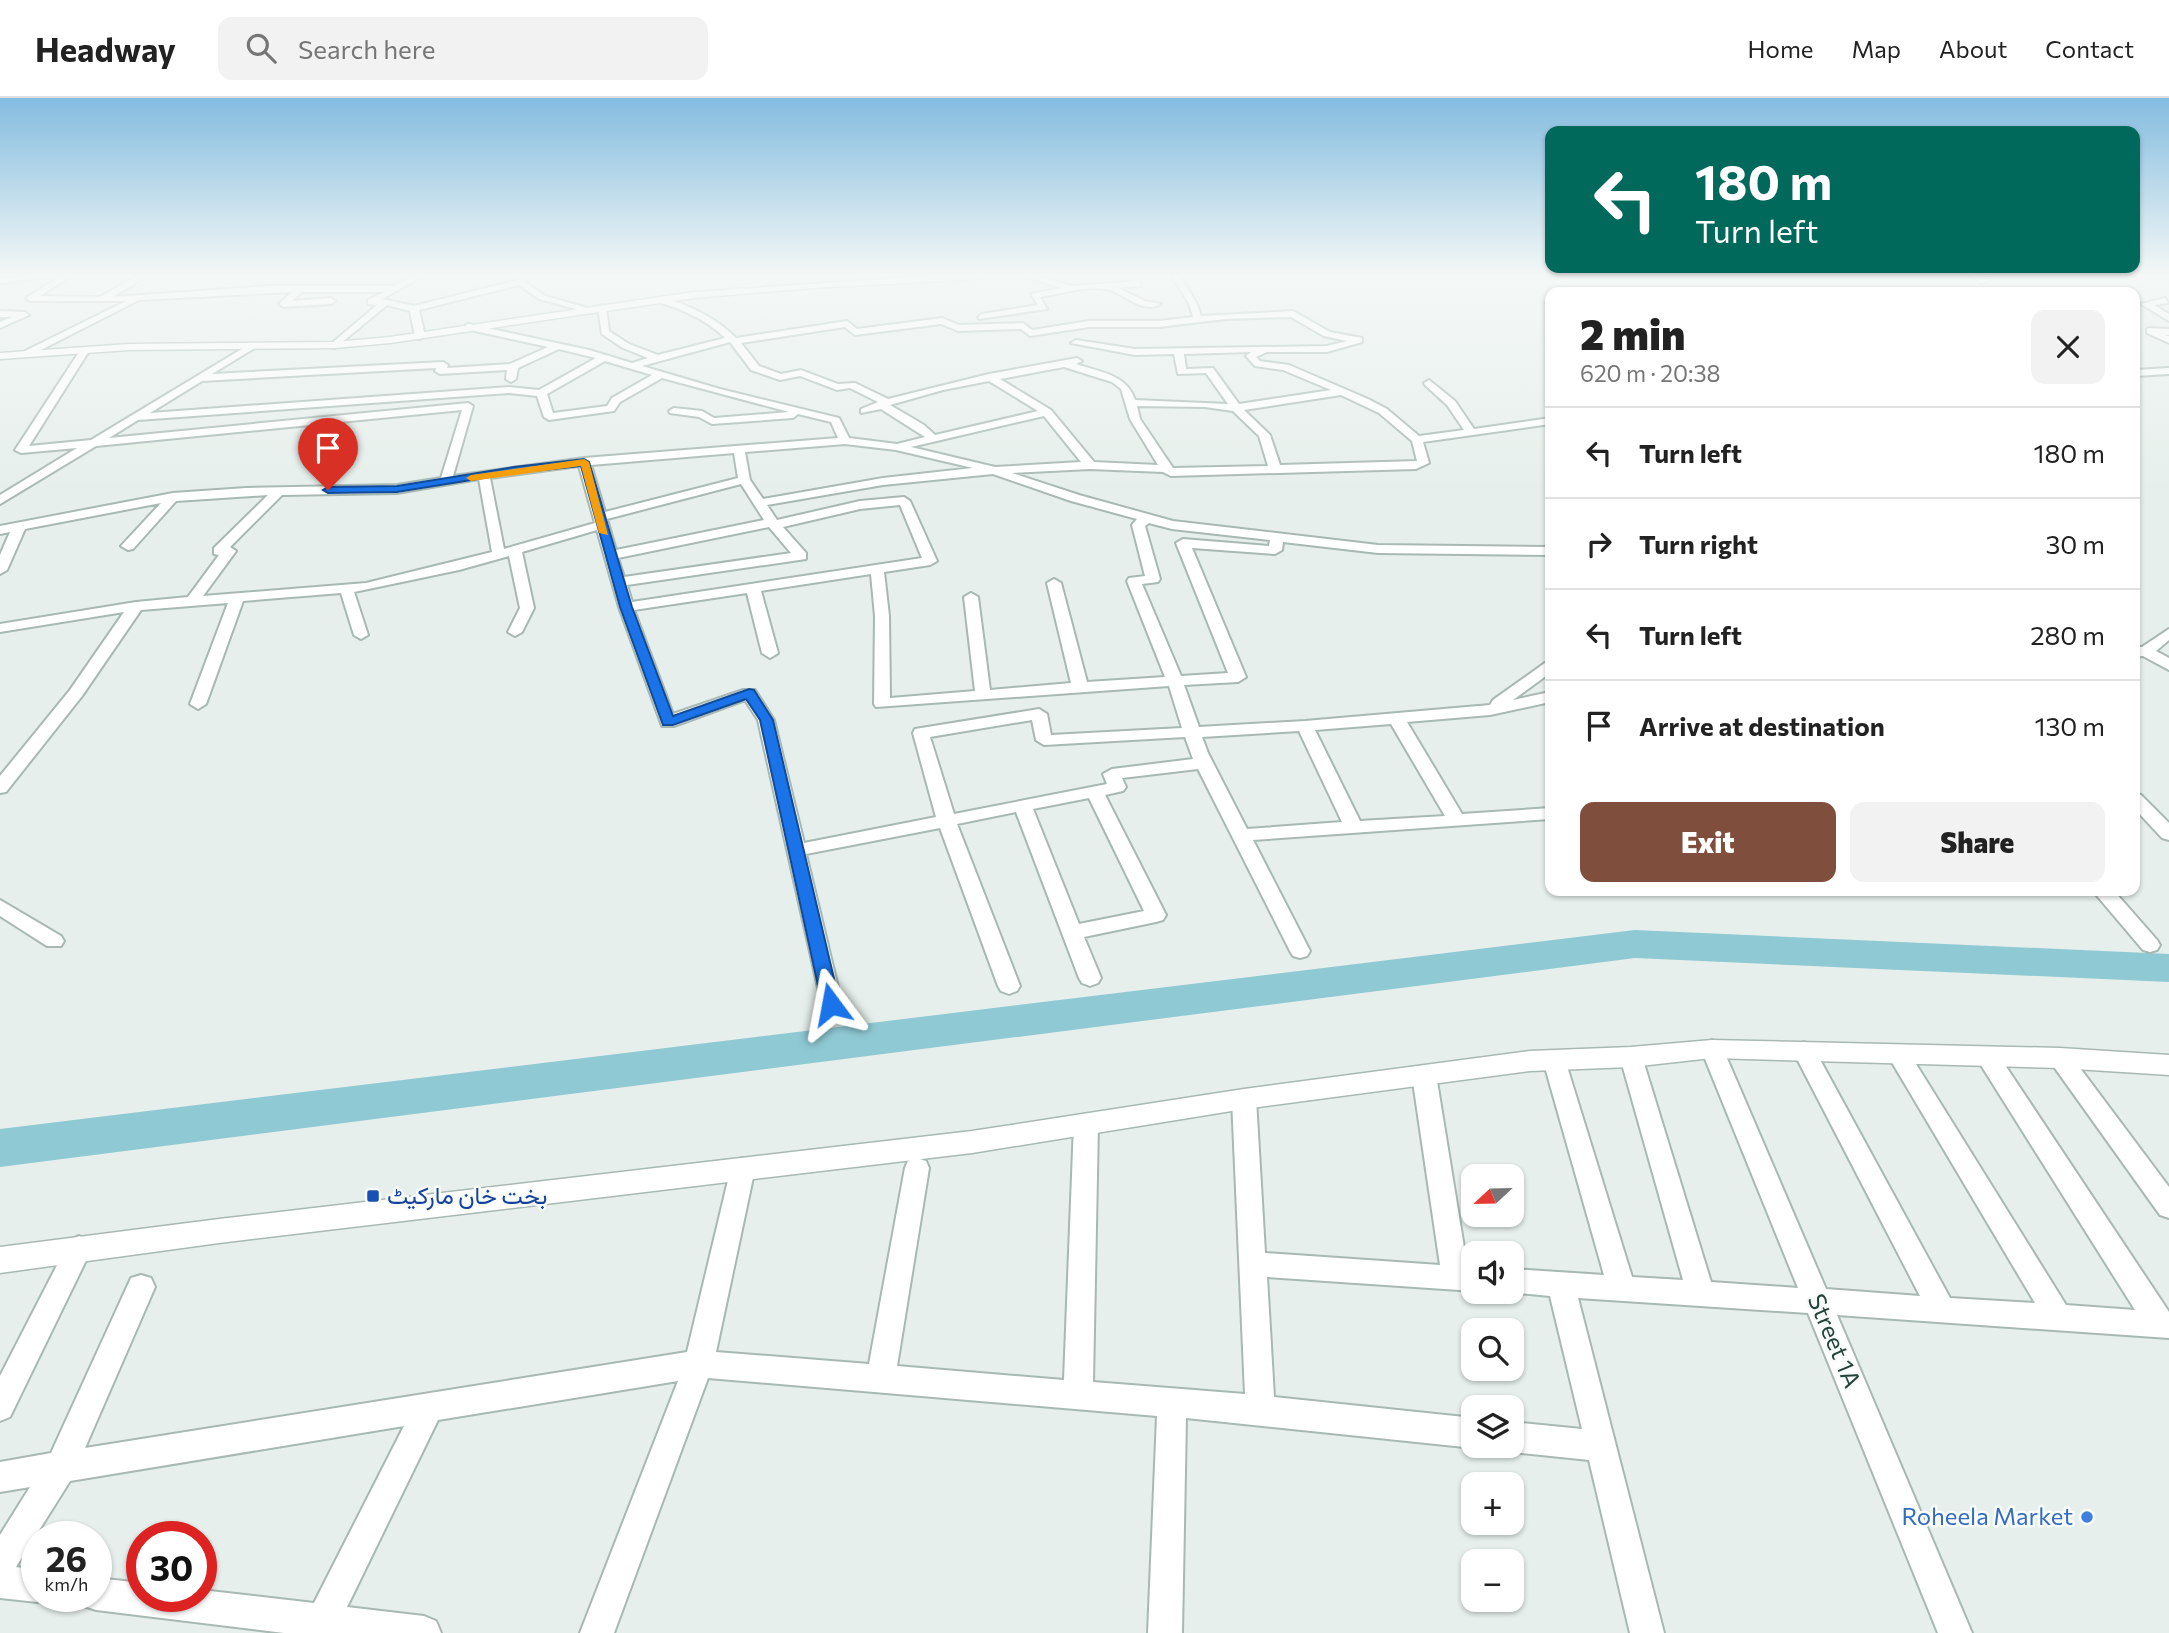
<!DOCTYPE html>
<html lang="en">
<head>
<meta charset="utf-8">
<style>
	body { margin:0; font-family:Commissioner,Vazirmatn,sans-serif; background:#f2f2f2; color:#222; height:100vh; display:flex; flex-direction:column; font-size:26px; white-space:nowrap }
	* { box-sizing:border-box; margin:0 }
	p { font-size:23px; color:#767676 }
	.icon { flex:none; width:38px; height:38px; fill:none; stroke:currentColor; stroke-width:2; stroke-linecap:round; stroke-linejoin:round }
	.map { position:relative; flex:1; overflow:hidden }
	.sheet { position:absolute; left:1545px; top:189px; width:595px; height:609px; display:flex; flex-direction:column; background:#fff; border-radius:14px; box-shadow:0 2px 5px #0004 }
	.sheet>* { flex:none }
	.guide { position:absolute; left:1545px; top:28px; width:595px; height:147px; border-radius:14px; box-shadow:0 2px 5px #0004; background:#00695c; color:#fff; overflow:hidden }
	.needle { width:46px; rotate:248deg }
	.fabs { position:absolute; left:1461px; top:1066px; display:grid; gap:14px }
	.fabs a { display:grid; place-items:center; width:63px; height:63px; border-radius:14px; background:#fff; box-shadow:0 2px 5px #0004; font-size:35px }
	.speed { position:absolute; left:21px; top:1423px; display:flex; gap:14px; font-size:35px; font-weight:700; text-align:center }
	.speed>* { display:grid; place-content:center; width:91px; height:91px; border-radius:50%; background:#fff; box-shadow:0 2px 5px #0004; line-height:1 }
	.speed small { font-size:18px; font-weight:400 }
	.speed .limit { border:10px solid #d22; background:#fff; color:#111 }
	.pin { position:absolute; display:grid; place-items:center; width:60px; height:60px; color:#fff; margin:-72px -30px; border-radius:50% 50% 50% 0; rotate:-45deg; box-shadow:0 0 7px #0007 }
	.pin .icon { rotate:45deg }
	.me { position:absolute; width:77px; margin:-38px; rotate:347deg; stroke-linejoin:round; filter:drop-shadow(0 0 5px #0008) }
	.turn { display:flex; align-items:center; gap:24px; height:147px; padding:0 35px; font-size:32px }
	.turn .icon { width:91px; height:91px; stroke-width:2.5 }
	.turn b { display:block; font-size:49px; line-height:60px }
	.round { display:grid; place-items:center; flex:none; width:74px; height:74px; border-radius:14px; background:#f2f2f2 }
	.overview { display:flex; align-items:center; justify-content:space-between; height:119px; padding:0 35px }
	h1 { font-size:42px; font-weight:800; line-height:52px }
	.action { display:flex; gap:14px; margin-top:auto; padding:14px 35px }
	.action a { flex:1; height:80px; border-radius:14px; background:#804e3d; color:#fff; font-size:28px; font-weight:800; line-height:80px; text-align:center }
	.action a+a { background:#f2f2f2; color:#222 }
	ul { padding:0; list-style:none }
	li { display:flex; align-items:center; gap:21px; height:91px; padding:0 35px; border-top:2px solid #e0e0e0 }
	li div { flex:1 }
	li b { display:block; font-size:26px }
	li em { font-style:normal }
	header { display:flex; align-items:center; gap:42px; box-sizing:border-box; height:98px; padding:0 35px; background:#fff; border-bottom:2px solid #e0e0e0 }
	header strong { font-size:33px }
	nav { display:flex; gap:38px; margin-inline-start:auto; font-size:24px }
	.search { width:490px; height:63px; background:#f2f2f2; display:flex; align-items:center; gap:18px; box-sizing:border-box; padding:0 24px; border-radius:14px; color:#767676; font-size:26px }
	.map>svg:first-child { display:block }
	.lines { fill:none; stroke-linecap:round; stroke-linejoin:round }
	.river { fill:#8ec9d4; fill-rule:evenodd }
	.minor-casing { stroke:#a8b8b2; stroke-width:4 }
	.tertiary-casing { stroke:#a8b8b2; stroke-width:3 }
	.minor { fill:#fff; fill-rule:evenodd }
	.tertiary { fill:#fff; fill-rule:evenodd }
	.route { fill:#1a73e8; stroke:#114b97; stroke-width:2 }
	.slow { fill:#f59e0b }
	.transit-dot { fill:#1a4fb4; stroke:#f7fbf9; stroke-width:2.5 }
	.shop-dot { fill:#3f7fe0; stroke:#f7fbf9; stroke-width:2.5 }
	.labels { text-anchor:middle; stroke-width:5; stroke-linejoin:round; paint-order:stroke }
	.near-transit-label { font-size:24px; fill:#164399; stroke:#f7fbf9; text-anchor:start }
	.near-street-label { font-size:24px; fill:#24423a; stroke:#f7fbf9 }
	.near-shop-label { font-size:24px; fill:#366cbe; stroke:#f7fbf9; text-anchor:end }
</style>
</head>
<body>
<header>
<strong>Headway</strong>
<div class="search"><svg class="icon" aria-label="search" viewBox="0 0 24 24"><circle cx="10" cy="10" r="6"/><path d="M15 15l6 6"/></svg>Search here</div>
<nav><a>Home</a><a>Map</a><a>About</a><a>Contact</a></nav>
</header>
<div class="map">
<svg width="2169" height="1535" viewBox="0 0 2169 1535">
	<rect width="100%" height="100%" fill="#e6efeb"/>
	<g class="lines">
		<path class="river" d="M1635,832L2169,856V884L1635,860L0,1069V1031Z"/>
		<defs>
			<g id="minor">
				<path d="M26,178H57L0,185V181Z"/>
				<path d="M61,178H71L40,198L100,199L137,178H147L113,199L269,188H393L413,178H423L382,201L414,208L518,182L522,178H530L525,184L545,198L591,211L587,214L539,201L519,187L419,212L425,238L420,241L415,238L410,213L387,207L335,250L332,249V245L377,207L368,206V202L384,194H302L292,203L331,200L335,203L331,206L283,209L279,206L292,194L139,202L29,258H23V254L126,203H30L26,200Z"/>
				<path d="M1025,178H1038L1072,188L1138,183L1141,188L1118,190L1145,203L1161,206C1143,217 1123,194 1106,191C1085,188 1060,196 1040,199L1047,211L979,221L978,219L982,216L1038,207L1031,196L1061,190Z"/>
				<path d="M1172,178H1180L1197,206L1201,218L1293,213L1330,234L1362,240V244L1327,254H1267L1256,259L1260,263L1289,267L1368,301L1387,311L1419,338L1464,332L1447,307L1425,287L1424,285L1429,282L1455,303L1474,331L1550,320V326L1423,344L1429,365L1416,371L1171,378L1163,374L1090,371L1012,375L1079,397L1173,423L1378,447L1550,449V457L1378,455L1283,444L1282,452L1275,456L1192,450L1246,579L1238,584L1184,587L1199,629L1305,623L1490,607L1493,602L1545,565L1550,563V575L1513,602L1550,594V604L1490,617L1407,624L1462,716L1550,710V721L1253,742L1310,853L1307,858L1300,860L1293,858L1290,853L1198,671L1122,680L1126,689L1123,693L1105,697L1166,817L1163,822L1156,824L1084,839L1101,880L1098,885L1090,888L1082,885L1079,880L1016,714L957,726L1020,888L1017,893L1009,896L1001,893L998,888L940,730L806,756L842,906L839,912L831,914L823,912L758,622L745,602L674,628H662L619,509L597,432L522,454L534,510L522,534L515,538L508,534L520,510L509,458L459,472L354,494L368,537L361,541L354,537L341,495L243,503L206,606L198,611L190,606L228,505L141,512L82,598L6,694L0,695V678L70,592L124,514L0,534V526L136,504L188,499L219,457L214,456V450L268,397L176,403L133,451L128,452L121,448L161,405L25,431L7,472L0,476V457L10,434L0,436V428L173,395L246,390L397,387L441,380L462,312L96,348L0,406V397L77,350L21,355L15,352L81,251L89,253L29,348L91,342L250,246L255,249L253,251L212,276L443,264L448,267L447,270L510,266L548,249L466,231V227L469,226L589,252L632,265L648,260L623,250L602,236L598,210L602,207L606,210L609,233L629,246L658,257L725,240C707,222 682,211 658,204L661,199C689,207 715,219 736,240L847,223L857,231L942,220L959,227L1023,225L1032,232L1089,223H1159L1193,219L1189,206ZM1291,219L1324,238L1347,243L1327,248L1135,251L1076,242L1071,245L1135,257L1174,256L1178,276L1206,275L1228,306L1135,302C1127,276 1099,274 1076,266L1082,263L1077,260L989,276L888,301L855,285L838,286L801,272L781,276L759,268L741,245L845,229L855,237L941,226L958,233L1021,231L1030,238L1089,229H1159L1226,221ZM730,244L751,272L780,282L800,278L837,292L850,290L878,304L861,311V315L881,311L925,339L897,346L849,340L839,320L720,291L642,268ZM559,251L596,260L539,292L509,289L150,315L202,283L436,270L435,273L440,276L507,272L506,281L511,284L516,281L518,270ZM1251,254L1246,258L1255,268L1283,272L1331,292L1239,306L1213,270L1186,271L1184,256ZM605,263L652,277L612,300L607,308L553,315L547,296ZM1064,269L1112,284L1121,291L1130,321L1158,367L1094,364L1051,312L1000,281ZM662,280L789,314L714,320L702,313L674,310L669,313L670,315L699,319L712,326L793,320L798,316L831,324L838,340L584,360L453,378L473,308L468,305L109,340L138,322L509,295L537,298L544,319L549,322L614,313L620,304ZM989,283L1038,313L935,337L924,327L890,307L943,292ZM1341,297L1379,315L1412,343L1417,363L1280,367L1270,337L1244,312ZM1137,308L1205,309L1233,313L1259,338L1268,368L1173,370L1140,321ZM1044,318L1081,364L995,369L911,349ZM845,346L896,352L973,370L883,380L763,401L750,382L745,354ZM734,355L738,380L605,414L591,367ZM579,368L595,425L504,451L490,380ZM993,376L1071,403L1137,421L1132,427L1145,478L1129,480L1127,483L1165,579L1087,584L1061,485L1054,481L1047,485L1071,585L990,592L978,499L971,495L964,499L975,593L890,600L889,518L884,474L930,467L937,463L910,403L904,399L860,403L777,422L767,407L883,387ZM479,381L492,454L366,485L203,498L236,453L230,449L282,397L397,395ZM741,386L764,422L616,452L607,421ZM900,407L922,460L632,504L627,487L806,461V455L783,429L860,411ZM1149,425L1172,431L1270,442L1269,448L1183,441L1176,445L1228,575L1181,578L1142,486L1158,484L1160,481L1145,428ZM769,429L791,455L624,479L618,460ZM871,476L875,518L874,606L876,609L1169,588L1182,630L1051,637L1047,616L1039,611L915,631L913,635L936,719L804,745L774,622L755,592H743L673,616L634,512L747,495L762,555L770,560L778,555L761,493ZM1032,622L1036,642L1044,647L1185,639L1193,661L1112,671L1103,676L1107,686L954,716L930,639ZM1391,626L1445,718L1360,723L1315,632ZM1299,633L1342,724L1247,731L1208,655L1202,639ZM1089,700L1144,813L1079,826L1033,711Z"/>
				<path d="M1970,178H1981L1988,183L1981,185Z"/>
				<path d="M2165,200L2168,205L2154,207L2169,216V223L2141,206Z"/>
				<path d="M0,213L25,214L29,217L0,230V224L12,219H0Z"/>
				<path d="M2150,230L2169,231V237H2165L2169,238V245L2147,235V231Z"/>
				<path d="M2169,270V276L2135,278V272Z"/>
				<path d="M2169,531V542L2156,553L2169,560V572L2143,558L2135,559V549H2142Z"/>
				<path d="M2135,696L2141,697L2169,725V742L2162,740L2135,711Z"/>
				<path d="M2093,793H2114L2157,842L2160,847L2157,852L2150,854L2143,852Z"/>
				<path d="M0,802L61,838L64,843L61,848H47L0,818Z"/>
				<path d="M1712,942L1720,945L1723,951L1826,1191L1920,1198L1793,953L1796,947L1804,944L1812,947L1950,1200L2035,1205L1887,956L1890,950L1898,947L1906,950L2066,1207L2135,1212L1979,964L1976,958L1979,952L1987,949L1995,952L2169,1214V1240L1837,1217L1972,1535H1938L1808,1215L1578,1200L1664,1535H1630L1589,1362L1512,1354L1501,1350V1348H1512V1324L1582,1331L1550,1198L1507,1194H1512V1171L1604,1177L1543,962L1546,956L1554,953L1562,956L1565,962L1632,1179L1683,1182L1620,959L1623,953L1631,950L1639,953L1642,959L1711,1184L1798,1190L1701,951L1704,945Z"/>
				<path d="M2060,951L2068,954L2169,1089V1120L2160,1117L2052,966L2049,960L2052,954Z"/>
				<path d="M1424,968L1432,971L1436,977L1467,1168L1474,1169V1193L1267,1179L1274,1299L1474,1320V1348H1480L1474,1350L1186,1320L1182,1535H1148L1157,1318L708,1280L614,1535H580L678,1283L438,1322L347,1509L424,1518L436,1523L441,1535H284L96,1512L84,1508L80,1498H96V1480L142,1485V1498H201V1492L314,1505L404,1328L70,1383L16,1469L37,1472V1498L49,1500L37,1504L0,1500V1437L30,1389L0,1394V1364L51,1355L131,1180L141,1177L151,1180L155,1189L85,1350L687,1254L731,1070L734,1063L743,1060L752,1063L755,1070L716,1254L869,1266L905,1070L908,1063L917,1060L926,1063L929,1070L897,1268L1064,1282L1074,1026L1077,1019L1086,1016L1095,1019L1098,1026L1093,1284L1245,1296L1232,1001L1236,994L1244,992L1252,994L1256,1001L1265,1155L1440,1167L1412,977L1416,971Z"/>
				<path d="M79,1138L88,1142L92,1150L10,1319L0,1323V1278L70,1142Z"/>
			</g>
			<g id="tertiary">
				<path d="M929,178H985L981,181L812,190L694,200L390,245L335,250L129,252L0,261V255L129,246L335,244L390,239L694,194Z"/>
				<path d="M1712,942L2060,950L2169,957V977L2060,970L1712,960L1631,969L1530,973L1244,1011L972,1055L219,1145L0,1175V1149L219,1121L972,1033L1244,991L1530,953L1631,949Z"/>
			</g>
		</defs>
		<use href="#minor" class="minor-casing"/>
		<use href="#tertiary" class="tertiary-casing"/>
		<use href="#minor" class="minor"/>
		<use href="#tertiary" class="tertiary"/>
	</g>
	<linearGradient id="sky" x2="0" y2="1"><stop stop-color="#84bce0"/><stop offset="0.45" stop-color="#f4f8f6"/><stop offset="1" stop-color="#f4f8f6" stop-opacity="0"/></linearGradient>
	<rect width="2169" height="393" fill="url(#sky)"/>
	<path class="route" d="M584,361L589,364L632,509L673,618L749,591L754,592L773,622L840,906L837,910H825L822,906L760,622L746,601L673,627H663L620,509L581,368L514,375L397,394L328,395L323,392L328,389L397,388L514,369Z"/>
	<path class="slow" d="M584,361L589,364L608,437L599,435L581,368L471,383L466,380L471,377Z"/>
	<rect class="transit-dot" x="366" y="1091" width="14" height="14" rx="3.5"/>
	<circle class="shop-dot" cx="2087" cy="1419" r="7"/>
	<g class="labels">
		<g class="near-transit-label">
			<text x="387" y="1106">بخت خان مارکیٹ</text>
		</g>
		<g class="near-street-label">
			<text transform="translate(1834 1243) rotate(67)" y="8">Street 1A</text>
		</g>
		<g class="near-shop-label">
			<text x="2073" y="1427">Roheela Market</text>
		</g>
	</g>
</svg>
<div class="fabs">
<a><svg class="needle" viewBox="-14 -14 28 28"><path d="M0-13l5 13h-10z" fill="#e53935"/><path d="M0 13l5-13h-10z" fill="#767676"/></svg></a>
<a><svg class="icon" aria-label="sound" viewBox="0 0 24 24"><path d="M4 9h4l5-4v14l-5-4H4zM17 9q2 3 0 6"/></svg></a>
<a><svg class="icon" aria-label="search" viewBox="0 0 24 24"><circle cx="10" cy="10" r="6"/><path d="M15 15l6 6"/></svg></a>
<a><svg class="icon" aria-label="layers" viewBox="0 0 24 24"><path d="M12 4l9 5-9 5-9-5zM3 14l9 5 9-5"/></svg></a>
<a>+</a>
<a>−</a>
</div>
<div class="speed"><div>26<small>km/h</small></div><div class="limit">30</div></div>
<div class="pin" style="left:328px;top:392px;background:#d93025"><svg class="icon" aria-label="arrive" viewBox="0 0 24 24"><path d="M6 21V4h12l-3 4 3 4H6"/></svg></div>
<svg class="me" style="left:831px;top:906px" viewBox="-20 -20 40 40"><path d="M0-17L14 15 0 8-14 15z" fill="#1a73e8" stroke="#fff" stroke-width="4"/></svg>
<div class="guide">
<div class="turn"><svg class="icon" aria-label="left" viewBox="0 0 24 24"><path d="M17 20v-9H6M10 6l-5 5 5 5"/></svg><div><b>180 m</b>Turn left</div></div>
</div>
<section class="sheet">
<div class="overview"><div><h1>2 min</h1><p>620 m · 20:38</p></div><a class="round"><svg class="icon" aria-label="close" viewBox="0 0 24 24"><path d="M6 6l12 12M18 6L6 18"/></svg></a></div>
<ul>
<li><svg class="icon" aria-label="left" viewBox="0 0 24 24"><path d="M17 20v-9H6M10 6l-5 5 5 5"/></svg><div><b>Turn left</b></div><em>180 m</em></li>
<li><svg class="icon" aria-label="right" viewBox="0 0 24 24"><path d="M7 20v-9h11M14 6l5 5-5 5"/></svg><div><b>Turn right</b></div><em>30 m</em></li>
<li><svg class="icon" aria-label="left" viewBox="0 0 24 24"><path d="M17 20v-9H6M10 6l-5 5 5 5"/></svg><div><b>Turn left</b></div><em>280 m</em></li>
<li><svg class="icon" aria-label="arrive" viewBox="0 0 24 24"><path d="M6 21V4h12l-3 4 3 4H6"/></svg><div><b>Arrive at destination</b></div><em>130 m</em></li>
</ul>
<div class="action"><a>Exit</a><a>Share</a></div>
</section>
</div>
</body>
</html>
